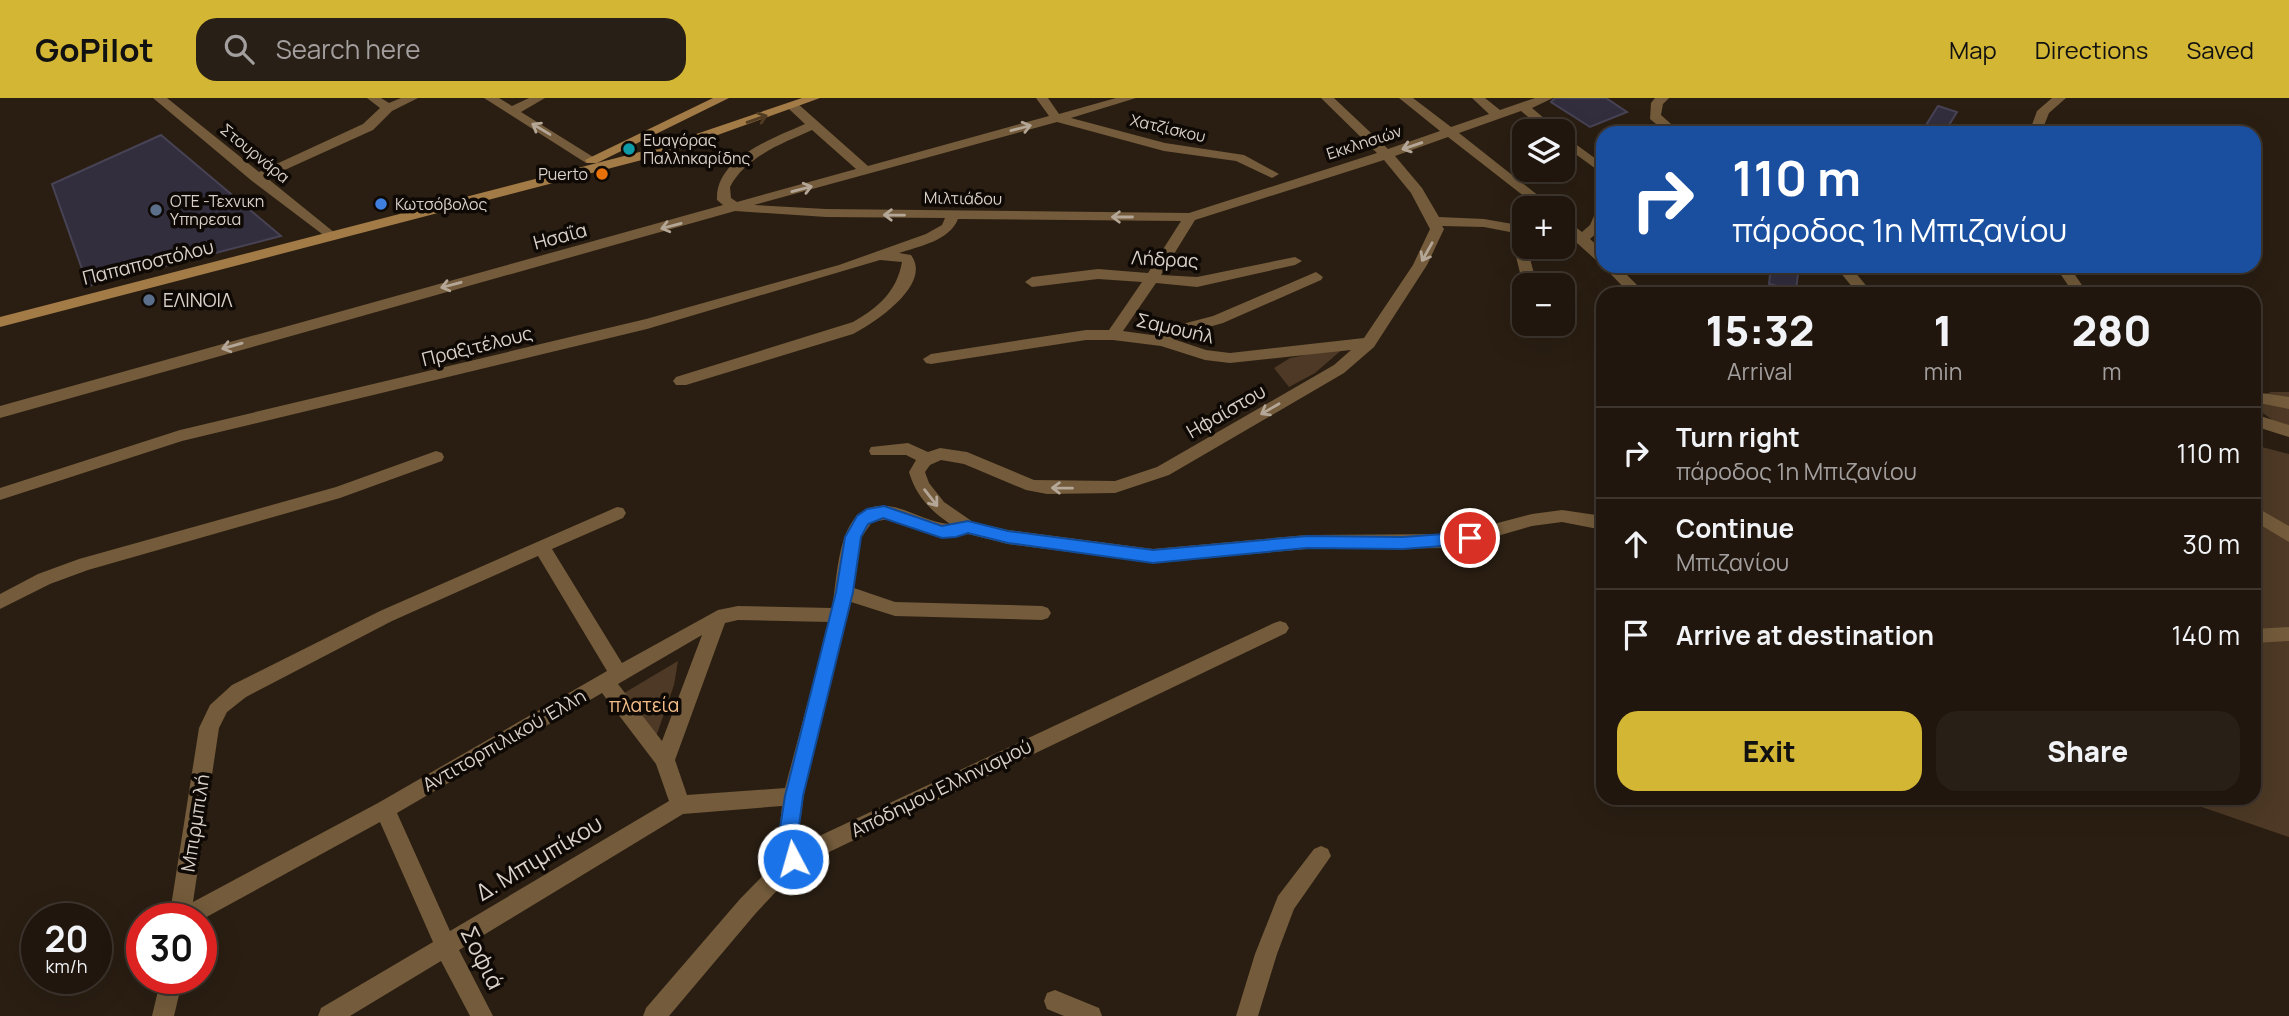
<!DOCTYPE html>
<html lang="en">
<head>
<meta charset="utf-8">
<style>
	body { margin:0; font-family:Manrope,sans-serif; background:#281f17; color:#f1f3f6; height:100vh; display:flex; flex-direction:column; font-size:26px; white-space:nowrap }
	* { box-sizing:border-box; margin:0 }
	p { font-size:23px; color:#a29f9e }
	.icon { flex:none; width:38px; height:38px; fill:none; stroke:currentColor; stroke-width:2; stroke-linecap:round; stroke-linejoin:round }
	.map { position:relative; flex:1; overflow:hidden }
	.side { position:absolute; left:1596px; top:189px; width:665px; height:518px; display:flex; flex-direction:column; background:#20160e; border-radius:21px; box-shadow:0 7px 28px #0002,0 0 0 2px #3d352e }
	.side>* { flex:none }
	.hud { position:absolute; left:1596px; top:28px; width:665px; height:147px; border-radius:21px; box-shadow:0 7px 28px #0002,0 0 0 2px #3d352e; background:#1a4fa0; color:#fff; overflow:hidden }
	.tools { position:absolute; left:1512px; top:21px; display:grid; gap:14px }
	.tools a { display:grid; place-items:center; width:63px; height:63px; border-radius:14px; background:#20160e; box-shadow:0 7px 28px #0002,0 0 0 2px #3d352e; font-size:35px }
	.speed { position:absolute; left:21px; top:805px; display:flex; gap:14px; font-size:35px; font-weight:700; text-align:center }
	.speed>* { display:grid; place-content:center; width:91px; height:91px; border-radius:50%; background:#20160e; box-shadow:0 7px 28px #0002,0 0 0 2px #3d352e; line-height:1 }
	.speed small { font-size:18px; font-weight:400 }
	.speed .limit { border:10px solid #d22; background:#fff; color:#111 }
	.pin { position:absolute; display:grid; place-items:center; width:60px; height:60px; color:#fff; margin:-30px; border:4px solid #fff; border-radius:50%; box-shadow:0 2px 7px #0007 }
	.me { position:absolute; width:77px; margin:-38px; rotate:354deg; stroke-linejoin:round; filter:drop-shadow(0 0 5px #0008) }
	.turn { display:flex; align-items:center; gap:24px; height:147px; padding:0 21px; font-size:32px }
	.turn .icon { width:91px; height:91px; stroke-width:2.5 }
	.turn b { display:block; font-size:49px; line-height:60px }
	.eta { display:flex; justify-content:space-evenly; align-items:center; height:119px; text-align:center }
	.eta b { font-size:42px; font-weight:800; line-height:49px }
	.action { display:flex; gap:14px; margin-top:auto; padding:14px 21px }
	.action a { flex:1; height:80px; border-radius:21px; background:#d4b635; color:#111; font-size:28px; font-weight:800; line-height:80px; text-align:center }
	.action a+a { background:#281f17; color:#f1f3f6 }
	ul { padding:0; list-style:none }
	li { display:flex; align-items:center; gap:21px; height:91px; padding:0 21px; border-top:2px solid #3d352e }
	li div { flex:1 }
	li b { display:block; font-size:26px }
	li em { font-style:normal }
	header { display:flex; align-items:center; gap:42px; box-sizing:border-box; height:98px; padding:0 35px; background:#d4b635; color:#111 }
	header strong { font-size:33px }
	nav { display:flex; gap:38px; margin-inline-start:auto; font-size:24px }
	.search { width:490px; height:63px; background:#281f17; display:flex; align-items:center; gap:18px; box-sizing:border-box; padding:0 24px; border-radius:21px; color:#a29f9e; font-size:26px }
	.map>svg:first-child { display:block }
	.green { fill:#4d3925 }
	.building { fill:#322e3e; stroke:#474354; stroke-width:2 }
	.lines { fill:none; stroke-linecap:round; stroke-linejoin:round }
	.street { fill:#735b3b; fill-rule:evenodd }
	.secondary { fill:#a27b47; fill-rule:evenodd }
	.oneway { stroke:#513c23 }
	.oneway2 { stroke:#b5a797 }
	.route { fill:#1a73e8; stroke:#114b97; stroke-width:2 }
	.culture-dot { fill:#0f9aa8; stroke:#0e0905; stroke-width:2.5 }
	.food-dot { fill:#e8710a; stroke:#0e0905; stroke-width:2.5 }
	.shop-dot { fill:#3f7fe0; stroke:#0e0905; stroke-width:2.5 }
	.service-dot { fill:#5c6f8a; stroke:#0e0905; stroke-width:2.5 }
	.labels { text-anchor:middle; stroke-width:7; stroke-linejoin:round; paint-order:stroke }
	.far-street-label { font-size:16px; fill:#d9d0c9; stroke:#0e0905 }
	.far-poi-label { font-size:16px; fill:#d9d0c9; stroke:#0e0905; text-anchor:start }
	.street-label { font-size:19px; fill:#d9d0c9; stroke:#0e0905 }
	.poi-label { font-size:19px; fill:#d9d0c9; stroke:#0e0905; text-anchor:start }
	.park-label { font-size:19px; fill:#f5be89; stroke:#0e0905 }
	.near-street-label { font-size:23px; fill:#d9d0c9; stroke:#0e0905 }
</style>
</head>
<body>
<header>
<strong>GoPilot</strong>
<div class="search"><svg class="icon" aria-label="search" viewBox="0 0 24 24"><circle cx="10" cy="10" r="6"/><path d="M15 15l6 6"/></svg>Search here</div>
<nav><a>Map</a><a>Directions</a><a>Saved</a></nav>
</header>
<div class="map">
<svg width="2289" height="918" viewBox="0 0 2289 918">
	<rect width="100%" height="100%" fill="#2a1e12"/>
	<g class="green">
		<path d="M1345,249L1315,275L1289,289L1274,270L1290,260Z"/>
		<path d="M2271,294H2289V335L2254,308L2257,299Z"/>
		<path d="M2254,347L2289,356V739L2196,707L2160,705L2152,700H2254Z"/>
		<path d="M678,563L674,587L651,653L614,601Z"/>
	</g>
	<g class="building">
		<path d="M1555,0H1606L1627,14L1590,29L1551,4Z"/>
		<path d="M1938,8L1957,14L1944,35H1921Z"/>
		<path d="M161,37L281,138L88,188L52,86Z"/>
		<path d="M1771,168H1799L1796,192L1769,186Z"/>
	</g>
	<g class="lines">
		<g class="street">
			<path d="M153,0H167L259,74L363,26L380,10L367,0H381L389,5L401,0H418L392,13L373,32L267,80L335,135V141L330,142L252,83Z"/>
			<path d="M484,0H499L512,8L529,0H545L521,14L598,62L596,65H586Z"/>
			<path d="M1036,0H1048L1059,16L1116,0H1136L1071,20L1165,45L1244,57L1279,76L1272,80L1236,63L1164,53L1057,24L754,107L826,111L1189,115L1377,55L1321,0H1334L1388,51L1440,33L1399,0H1413L1451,29L1489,16L1472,0H1485L1500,12L1535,0H1553L1532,10L1559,33H1545L1521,13L1459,35L1554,110H1539L1448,39L1395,58L1422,90L1439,119L1484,121L1524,128V149H1527L1537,187L1524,189L1523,187L1510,134L1484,129L1442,128L1444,131L1427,167L1374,249L1344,275L1169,377L1115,395L1047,396L1026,392L964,366L941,362L930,367L925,374L929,385L944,404L973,424L1008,432L1153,451L1307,437L1456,436L1532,416L1562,412L1603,418V432L1562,424L1532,428L1456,450L1307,451L1153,465L1008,446L968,436L955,439H941L889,421L872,424L861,440L854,490L895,504L1042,508L1048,510L1051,515L1048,520L1042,522L895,518L851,504L805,689L800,724V747L1274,525L1280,523L1286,525L1289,530L1286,535L800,768L756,815L669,918H643L646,910L740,801L782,758L779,735L782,708L683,716L459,852L493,918H470L441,863L350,918H318L321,910L433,844L380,724L201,822L169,821L199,630L210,607L232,587L380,513L617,409L623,410L626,415L623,420L552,451L622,565L718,512L738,508L832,510C839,476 836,402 888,408C910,411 928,425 950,426C930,412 916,398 909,374L916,362L906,357H871L869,353L871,349L908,345L928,354L940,350L967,354L1034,382L1115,383L1157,369L1334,267L1351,252L1230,265L1205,262L1161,248L1113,242H1086L931,266L926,265L923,261L931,256L1086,232H1109L1142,184L1098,181L1032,189L1025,184L1032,179L1098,171L1148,175L1181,123L958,121C949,143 920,148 899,155L911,157C933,186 875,225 853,236L686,287H676L673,283L676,279L853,224C878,210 897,193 902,164L880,162L647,231L182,343L0,402V390L180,332L646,221L839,167L926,136L942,127L945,120L826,119L735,113L0,320V308L723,107L717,102C715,60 774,40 805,26L789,11V5H797L868,68L1049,18ZM812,32L856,71L737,104L731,100L730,89C745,59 783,45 812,32ZM1384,62L1411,95L1430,131L1413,167L1364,240L1230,255L1206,252L1173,241L1177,238L1223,225L1321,182L1323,179L1316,174L1213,218L1167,230L1159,238L1123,233L1156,185L1197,189L1295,167L1302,163L1295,159L1197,179L1161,177L1195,122ZM538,458L607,573L378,705L193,804L219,630L227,614L246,599L392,523ZM738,522L829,524L785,690L687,697L675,662L725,525ZM702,537L662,643L618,586ZM602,595L656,666L669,703L450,833L397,715Z"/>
			<path d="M1655,0H1669L1663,6L1661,17L1681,35H1667L1650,21L1651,5Z"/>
			<path d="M2052,0H2066L2049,15L2041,35H2029L2037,13Z"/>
			<path d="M1563,37L1603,66V76L1563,47Z"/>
			<path d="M1603,108V129L1590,141L1603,153V165L1598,164L1576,144L1563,143V135H1567L1563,131V120L1582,134L1590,127L1598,109Z"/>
			<path d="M1603,168H1618L1646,196H1630Z"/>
			<path d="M1835,168H1850L1873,196H1858Z"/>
			<path d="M2055,168H2069L2088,196H2074Z"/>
			<path d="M2254,294L2289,299V311L2254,304Z"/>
			<path d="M2254,316L2289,327V339L2254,328Z"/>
			<path d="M436,353L442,355L444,359L442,363L340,400L88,472L50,486L0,511V496L38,476L79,461L336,389Z"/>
			<path d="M2254,408L2289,428V444L2254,423Z"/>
			<path d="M2289,529V543L2254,545V531Z"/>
			<path d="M1321,748L1328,751L1331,758L1294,811L1277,856L1258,918H1236L1255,856L1278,798L1314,751Z"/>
			<path d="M161,880H183L174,918H152Z"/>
			<path d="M1055,892L1099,910L1102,918H1064L1047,911L1044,903L1047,895Z"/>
		</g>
		<g class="secondary">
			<path d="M713,0H729L597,65H587L585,62Z"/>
			<path d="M802,0H820L665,56L0,229V219L655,50Z"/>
		</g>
	</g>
	<defs><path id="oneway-shaft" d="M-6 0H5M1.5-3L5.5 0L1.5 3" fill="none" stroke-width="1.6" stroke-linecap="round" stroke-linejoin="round" transform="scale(1.75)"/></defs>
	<use class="oneway" href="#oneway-shaft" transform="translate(757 21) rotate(-19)"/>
	<g class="oneway2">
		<use href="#oneway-shaft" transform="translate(1021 30) rotate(-15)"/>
		<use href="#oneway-shaft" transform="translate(541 31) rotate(-149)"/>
		<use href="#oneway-shaft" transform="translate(1412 48) rotate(161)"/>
		<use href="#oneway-shaft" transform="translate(802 91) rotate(-15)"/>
		<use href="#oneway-shaft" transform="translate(894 117) rotate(-179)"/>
		<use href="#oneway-shaft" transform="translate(1122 119) rotate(180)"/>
		<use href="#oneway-shaft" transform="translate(671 128) rotate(165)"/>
		<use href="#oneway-shaft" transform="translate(1427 154) rotate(119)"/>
		<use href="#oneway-shaft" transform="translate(451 187) rotate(165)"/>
		<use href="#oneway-shaft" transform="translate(232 248) rotate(164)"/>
		<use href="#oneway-shaft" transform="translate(1270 311) rotate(150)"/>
		<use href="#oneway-shaft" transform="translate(1062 390) rotate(-179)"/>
		<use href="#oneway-shaft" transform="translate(931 400) rotate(52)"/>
	</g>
	<path class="route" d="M884,408L942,428L968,423L1008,433L1153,452L1307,438L1403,439L1470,434L1478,440L1470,446L1403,451L1307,450L1153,465L1008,445L968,435L956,439L942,440L883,420L868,426L861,439L853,494L803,698L797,743L803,761L800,767L793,769L786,767L778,743L785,698L836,494L845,439L857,418L867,411Z"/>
	<circle class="culture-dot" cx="629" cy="51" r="7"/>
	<circle class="food-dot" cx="602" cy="76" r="7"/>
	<circle class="shop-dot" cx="381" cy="106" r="7"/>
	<g class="service-dot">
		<circle cx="156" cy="112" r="7"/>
		<circle cx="149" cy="202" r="7"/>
	</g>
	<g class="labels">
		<g class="far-street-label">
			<text transform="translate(1168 30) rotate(13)" y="6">Χατζίσκου</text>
			<text transform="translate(1364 44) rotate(-18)" y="6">Εκκλησιών</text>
			<text transform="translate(255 55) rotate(39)" y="6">Στουρνάρα</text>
			<text transform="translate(963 100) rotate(1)" y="6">Μιλτιάδου</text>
		</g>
		<g class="far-poi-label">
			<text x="643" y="48">Ευαγόρας<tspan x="643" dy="18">Παλληκαρίδης</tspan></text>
			<text x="588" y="82" text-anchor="end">Puerto</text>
			<text x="170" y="109">ΟΤΕ -Τεχνικη<tspan x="170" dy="18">Υπηρεσια</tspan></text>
			<text x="395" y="112">Κωτσόβολος</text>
		</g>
		<g class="street-label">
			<text transform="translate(560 138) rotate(-15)" y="7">Ησαΐα</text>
			<text transform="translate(1165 161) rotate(3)" y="7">Λήδρας</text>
			<text transform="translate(148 164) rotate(-14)" y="7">Παπαποστόλου</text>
			<text transform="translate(1175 230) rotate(13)" y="7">Σαμουήλ</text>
			<text transform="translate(477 248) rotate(-14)" y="7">Πραξιτέλους</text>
			<text transform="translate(1226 313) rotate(-30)" y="7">Ηφαίστου</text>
			<text transform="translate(504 642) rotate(-30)" y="7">Αντιτορπιλικού Έλλη</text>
			<text transform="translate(941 690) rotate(-26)" y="7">Απόδημου Ελληνισμού</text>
			<text transform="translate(195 725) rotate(-81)" y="7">Μπιρμπιλή</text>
		</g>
		<g class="poi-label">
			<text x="163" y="209">ΕΛΙΝΟΙΛ</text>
		</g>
		<g class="park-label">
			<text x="644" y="614">πλατεία</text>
		</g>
		<g class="near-street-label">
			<text transform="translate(539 760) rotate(-31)" y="8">Δ. Μπιμπίκου</text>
			<text transform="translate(482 860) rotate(63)" y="8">Σοφιά</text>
		</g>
	</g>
</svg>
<div class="tools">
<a><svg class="icon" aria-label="layers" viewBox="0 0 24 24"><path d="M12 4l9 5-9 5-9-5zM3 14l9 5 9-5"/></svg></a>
<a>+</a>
<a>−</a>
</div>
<div class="speed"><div>20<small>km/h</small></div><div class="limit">30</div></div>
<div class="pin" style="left:1470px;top:440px;background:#d93025"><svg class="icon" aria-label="arrive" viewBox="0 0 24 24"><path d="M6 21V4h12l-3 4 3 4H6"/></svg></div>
<svg class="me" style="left:793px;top:761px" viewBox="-20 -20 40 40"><circle r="17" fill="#1a73e8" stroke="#fff" stroke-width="3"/><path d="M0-11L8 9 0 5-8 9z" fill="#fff"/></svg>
<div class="hud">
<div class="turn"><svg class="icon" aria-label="right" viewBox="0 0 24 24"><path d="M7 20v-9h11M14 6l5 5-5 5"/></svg><div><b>110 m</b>πάροδος 1η Μπιζανίου</div></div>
</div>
<section class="side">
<div class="eta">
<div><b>15:32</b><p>Arrival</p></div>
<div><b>1</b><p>min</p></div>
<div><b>280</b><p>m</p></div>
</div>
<ul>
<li><svg class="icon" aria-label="right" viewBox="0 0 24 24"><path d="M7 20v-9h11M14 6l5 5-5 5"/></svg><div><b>Turn right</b><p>πάροδος 1η Μπιζανίου</p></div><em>110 m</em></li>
<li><svg class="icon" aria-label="ahead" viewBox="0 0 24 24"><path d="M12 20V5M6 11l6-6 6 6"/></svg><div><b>Continue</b><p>Μπιζανίου</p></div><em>30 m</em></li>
<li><svg class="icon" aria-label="arrive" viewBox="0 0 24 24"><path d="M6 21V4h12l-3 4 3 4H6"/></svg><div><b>Arrive at destination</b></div><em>140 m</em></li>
</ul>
<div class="action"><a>Exit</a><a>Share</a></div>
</section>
</div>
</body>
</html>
